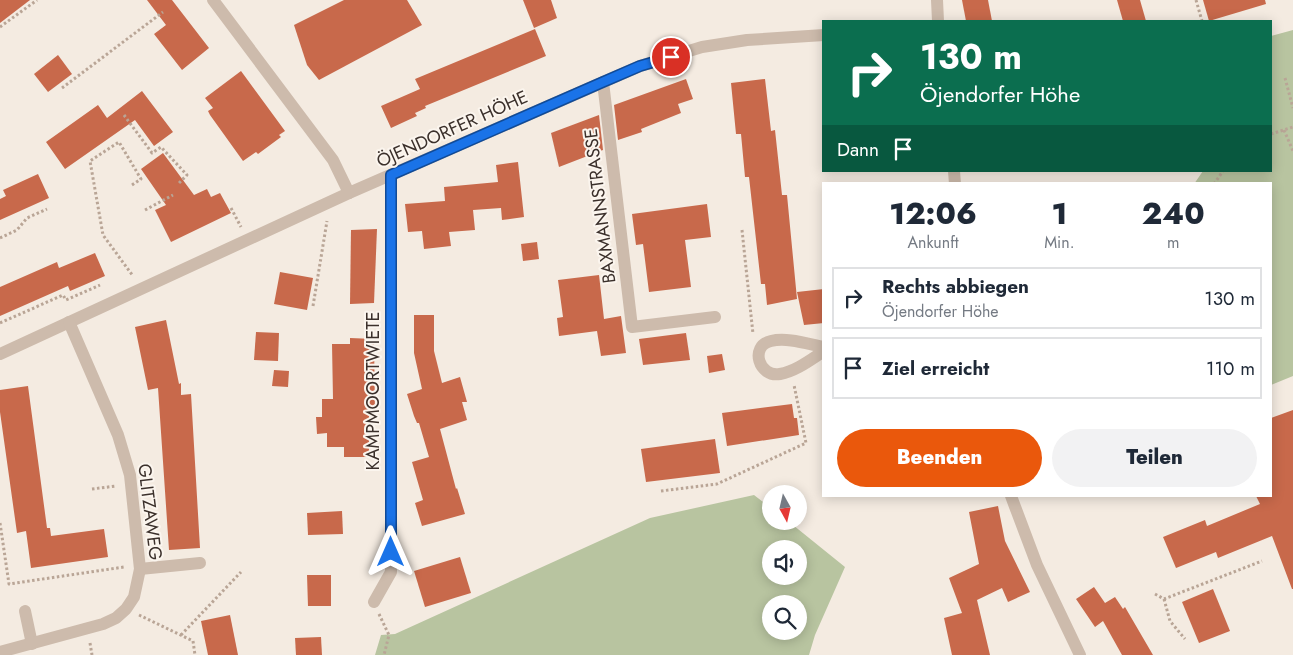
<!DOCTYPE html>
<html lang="de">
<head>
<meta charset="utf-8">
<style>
	body { margin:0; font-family:Jost,sans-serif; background:#f2f2f3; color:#1f2937; height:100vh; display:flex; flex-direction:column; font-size:19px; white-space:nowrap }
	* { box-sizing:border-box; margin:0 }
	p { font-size:16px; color:#747a83 }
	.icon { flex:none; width:28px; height:28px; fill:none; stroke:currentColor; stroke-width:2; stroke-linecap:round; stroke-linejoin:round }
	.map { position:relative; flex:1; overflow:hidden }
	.side { position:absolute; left:822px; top:182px; width:450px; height:315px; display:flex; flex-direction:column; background:#fff; border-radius:0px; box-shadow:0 2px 12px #0003 }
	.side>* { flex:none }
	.banner { position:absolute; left:822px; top:20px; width:450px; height:152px; border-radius:0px; box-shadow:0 2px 12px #0003; background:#0b6e4f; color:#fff; overflow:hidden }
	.needle { width:32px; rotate:172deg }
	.controls { position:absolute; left:762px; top:485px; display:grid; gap:10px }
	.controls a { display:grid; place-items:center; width:45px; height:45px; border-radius:50%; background:#fff; box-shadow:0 2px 12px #0003; font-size:25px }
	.pin { position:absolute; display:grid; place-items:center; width:42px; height:42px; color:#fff; margin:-21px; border:2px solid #fff; border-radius:50%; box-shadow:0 1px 5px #0007 }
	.me { position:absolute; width:55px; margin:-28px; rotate:0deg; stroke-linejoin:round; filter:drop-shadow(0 0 4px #0008) }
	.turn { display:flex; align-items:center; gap:18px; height:105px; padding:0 15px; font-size:22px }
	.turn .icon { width:65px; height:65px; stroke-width:2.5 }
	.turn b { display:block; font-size:35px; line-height:42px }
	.then { display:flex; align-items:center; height:48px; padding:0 15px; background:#0003; gap:10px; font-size:19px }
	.eta { display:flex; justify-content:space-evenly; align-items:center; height:85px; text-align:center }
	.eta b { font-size:30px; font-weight:800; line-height:35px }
	.cta { display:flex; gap:10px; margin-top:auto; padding:10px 15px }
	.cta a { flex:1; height:58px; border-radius:30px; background:#ea580c; color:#fff; font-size:20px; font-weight:800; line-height:58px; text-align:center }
	.cta a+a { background:#f2f2f3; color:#1f2937 }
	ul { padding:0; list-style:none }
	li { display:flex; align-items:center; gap:15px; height:62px; margin:0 10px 8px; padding:0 5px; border:2px solid #e0e1e3; border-radius:0px }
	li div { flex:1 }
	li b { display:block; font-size:19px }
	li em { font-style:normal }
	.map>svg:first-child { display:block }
	.green { fill:#b8c4a0; fill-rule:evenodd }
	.building { fill:#c8694b }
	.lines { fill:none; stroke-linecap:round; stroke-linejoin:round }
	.path { stroke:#b9a596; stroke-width:3; stroke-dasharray:2.5 2.5; stroke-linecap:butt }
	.minor { stroke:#cdbbac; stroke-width:12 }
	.route-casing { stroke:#114b97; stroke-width:12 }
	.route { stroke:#1a73e8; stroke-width:9 }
	.labels { text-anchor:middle; stroke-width:4; stroke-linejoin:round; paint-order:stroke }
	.street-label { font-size:18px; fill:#3b302b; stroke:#fbf5ee }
</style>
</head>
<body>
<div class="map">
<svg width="1293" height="655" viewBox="0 0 1293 655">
	<rect width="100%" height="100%" fill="#f4ebe1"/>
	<g class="green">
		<path d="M1293,30V376L1271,385V184H1194L1203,171H1271V36Z"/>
		<path d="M754,495L771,508V521H788L845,567L815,635L809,655H375L381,635L395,634L650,518ZM771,549H799V576H771ZM771,604H799V631H771Z"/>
	</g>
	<g class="building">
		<path d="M0,0H30L0,23Z"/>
		<path d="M147,0H172L209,48L182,70L154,34L166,25Z"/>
		<path d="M344,0H407L422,25L319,80L307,65L294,25Z"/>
		<path d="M523,0H551L557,18L534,28Z"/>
		<path d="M962,0H988L992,21H966Z"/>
		<path d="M1117,0H1140L1146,21H1123Z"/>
		<path d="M1203,0H1265L1266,4L1209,21Z"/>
		<path d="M535,29L546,56L425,106L426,108L415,113L417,116L391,128L381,106L420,89L415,79Z"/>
		<path d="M58,55L72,74L48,92L34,74Z"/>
		<path d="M241,71L285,131L279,135L281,137L258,154L256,152L243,161L210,115L208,111L213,108L205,98Z"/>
		<path d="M686,79L693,99L678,104L681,113L641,129L642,132L618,140L614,105Z"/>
		<path d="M765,79L771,131L775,130L782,195H787L797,299L767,305L765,284H761L749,177H745L741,134H736L731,83Z"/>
		<path d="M142,91L173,132L154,146L135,120L65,169L46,142L98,105L107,118Z"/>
		<path d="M599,115L603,150L559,167L551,133Z"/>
		<path d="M163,153L194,195L207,189L211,197L220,193L231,213L171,242L155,210L166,205L141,169Z"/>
		<path d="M518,162L524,217L502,220L501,208L473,210L475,230L449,232L451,246L424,249L422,231L408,232L405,204L445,201L444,187L498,182L496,165Z"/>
		<path d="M38,174L49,198L0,220V199L6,196L3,190Z"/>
		<path d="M707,204L711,237L685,240L691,287L649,292L643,244L636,245L632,214Z"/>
		<path d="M377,229L374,303L350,304L351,230Z"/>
		<path d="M537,242L539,259L523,261L521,244Z"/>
		<path d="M95,253L105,276L70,291L68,286L0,316V287L57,262L59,268Z"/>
		<path d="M280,272L313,278L307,310L274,304Z"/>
		<path d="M599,275L604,319L621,316L626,353L601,356L597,331L559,336L557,318L563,317L558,280Z"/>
		<path d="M824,289V323L804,325L797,292Z"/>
		<path d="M414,315H434V351L442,383L460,377L467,402H462L467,420L440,429L456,489L457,488L465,514L422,526L415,503L423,500L412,462L429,457L419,423H417L414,416L407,394L422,389L414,353Z"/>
		<path d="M166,320L179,384L181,383V395L191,394L200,548L169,550L158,388L148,390L135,327Z"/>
		<path d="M256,332L279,333L278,361L254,360Z"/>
		<path d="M686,333L690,360L643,365L639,339Z"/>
		<path d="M350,338L374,339L375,414H369V457H344V447H327V433L317,434L316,417H322V399H333L332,344H350Z"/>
		<path d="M722,354L725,370L709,373L707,356Z"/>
		<path d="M274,370L289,371L288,387L272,386Z"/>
		<path d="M28,386L47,528H50L51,536L104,529L108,557L31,568L26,531L17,533L0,412V390Z"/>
		<path d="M792,404L794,418H797L799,435L727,446L722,413Z"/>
		<path d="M1293,410V589H1292L1272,536L1218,558L1216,552L1176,568L1163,537L1205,520L1207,526L1260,504L1256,496H1271V418Z"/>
		<path d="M715,439L720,473L646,482L641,449Z"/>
		<path d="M998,506L1005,541L1030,592L1008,602L1002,588L977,600L990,655H952L944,618L962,613L949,578L979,564L969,512Z"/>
		<path d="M342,511L343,534L308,535L307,513Z"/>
		<path d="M460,557L471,593L425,607L414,571Z"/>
		<path d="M307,575H331V606H308Z"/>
		<path d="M1094,587L1105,603L1115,597L1123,609L1125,607L1153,655H1122L1103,621L1095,627L1076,599Z"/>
		<path d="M1213,589L1230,631L1199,643L1182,602Z"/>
		<path d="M230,615L238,655H208L201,621Z"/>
		<path d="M321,637L322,655H296L295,638Z"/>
	</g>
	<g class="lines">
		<g class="path">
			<path d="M1196,0L1202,21"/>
			<path d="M0,27L37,0"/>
			<path d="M1285,78L1293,108"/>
			<path d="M62,88L163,12"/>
			<path d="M124,115L152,153L161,147L187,175L179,183"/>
			<path d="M1284,130L1293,151"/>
			<path d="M1271,134L1293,127"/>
			<path d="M1214,184L1223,171"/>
			<path d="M132,185L141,179L119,142L90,161L103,235L133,276"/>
			<path d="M231,208L241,227"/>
			<path d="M145,210L173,195"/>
			<path d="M742,230L753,334"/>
			<path d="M0,238L17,230L27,218L47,209"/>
			<path d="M313,306L327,221"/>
			<path d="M0,323L63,295L66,300L100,285"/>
			<path d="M92,489L116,486"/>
			<path d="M661,491L717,484L806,443L794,385"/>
			<path d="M0,523L9,584L124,567"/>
			<path d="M1155,594L1164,599L1262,561"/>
			<path d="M1164,599L1170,621L1185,639"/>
			<path d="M379,614L389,635L384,655"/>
			<path d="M139,615L193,641L195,655"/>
			<path d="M181,635L241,572"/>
			<path d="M90,643L92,655"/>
		</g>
		<g class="minor">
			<path d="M213,0L333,160L349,193"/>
			<path d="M937,0L938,21"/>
			<path d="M603,82L632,327L715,317"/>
			<path d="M954,171L955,184"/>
			<path d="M824,347C808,344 787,337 771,341C749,346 759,378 780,374C796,371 810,360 824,351"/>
			<path d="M0,354L349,193L640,66L702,47L747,40L824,35"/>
			<path d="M1011,496L1037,565L1080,655"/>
			<path d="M140,569L200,563"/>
			<path d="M374,602L391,572V175"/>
			<path d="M25,611L32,644"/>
			<path d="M0,652L103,624L116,618L126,609L134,597L140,569L130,475L118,435L69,322"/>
		</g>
	</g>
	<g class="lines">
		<defs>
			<path id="route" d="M391,552V175L603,82L640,66L671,57"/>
		</defs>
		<use href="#route" class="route-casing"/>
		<use href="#route" class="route"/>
	</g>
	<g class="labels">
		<g class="street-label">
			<text transform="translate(452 129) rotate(-24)" y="6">ÖJENDORFER HÖHE</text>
			<text transform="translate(600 206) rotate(-97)" y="6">BAXMANNSTRASSE</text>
			<text transform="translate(373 391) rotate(-90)" y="6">KAMPMOORTWIETE</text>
			<text transform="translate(150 512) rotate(83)" y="6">GLITZAWEG</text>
		</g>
	</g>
</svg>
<div class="controls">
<a><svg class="needle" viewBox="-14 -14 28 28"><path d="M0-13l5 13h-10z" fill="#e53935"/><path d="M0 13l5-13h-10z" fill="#747a83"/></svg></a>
<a><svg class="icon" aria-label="sound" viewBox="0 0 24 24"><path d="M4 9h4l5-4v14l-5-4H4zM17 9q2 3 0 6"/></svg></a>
<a><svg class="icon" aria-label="search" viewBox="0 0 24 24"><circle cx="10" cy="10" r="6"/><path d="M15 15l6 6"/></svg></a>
</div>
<div class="pin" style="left:671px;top:57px;background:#d93025"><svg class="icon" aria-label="arrive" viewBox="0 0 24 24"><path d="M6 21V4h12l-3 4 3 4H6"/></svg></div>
<svg class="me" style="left:391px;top:552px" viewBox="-20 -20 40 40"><path d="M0-17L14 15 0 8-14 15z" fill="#1a73e8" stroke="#fff" stroke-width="4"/></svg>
<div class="banner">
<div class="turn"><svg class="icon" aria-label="right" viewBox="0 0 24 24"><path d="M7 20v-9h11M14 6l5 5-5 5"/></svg><div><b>130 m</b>Öjendorfer Höhe</div></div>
<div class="then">Dann<svg class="icon" aria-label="arrive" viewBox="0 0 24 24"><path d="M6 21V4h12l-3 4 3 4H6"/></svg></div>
</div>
<section class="side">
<div class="eta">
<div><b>12:06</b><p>Ankunft</p></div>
<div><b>1</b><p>Min.</p></div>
<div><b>240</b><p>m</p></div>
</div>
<ul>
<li><svg class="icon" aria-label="right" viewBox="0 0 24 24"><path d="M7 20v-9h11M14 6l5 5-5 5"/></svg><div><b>Rechts abbiegen</b><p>Öjendorfer Höhe</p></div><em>130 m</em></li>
<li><svg class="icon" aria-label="arrive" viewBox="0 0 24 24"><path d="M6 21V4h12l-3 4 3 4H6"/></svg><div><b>Ziel erreicht</b></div><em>110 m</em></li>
</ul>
<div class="cta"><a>Beenden</a><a>Teilen</a></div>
</section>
</div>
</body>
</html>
